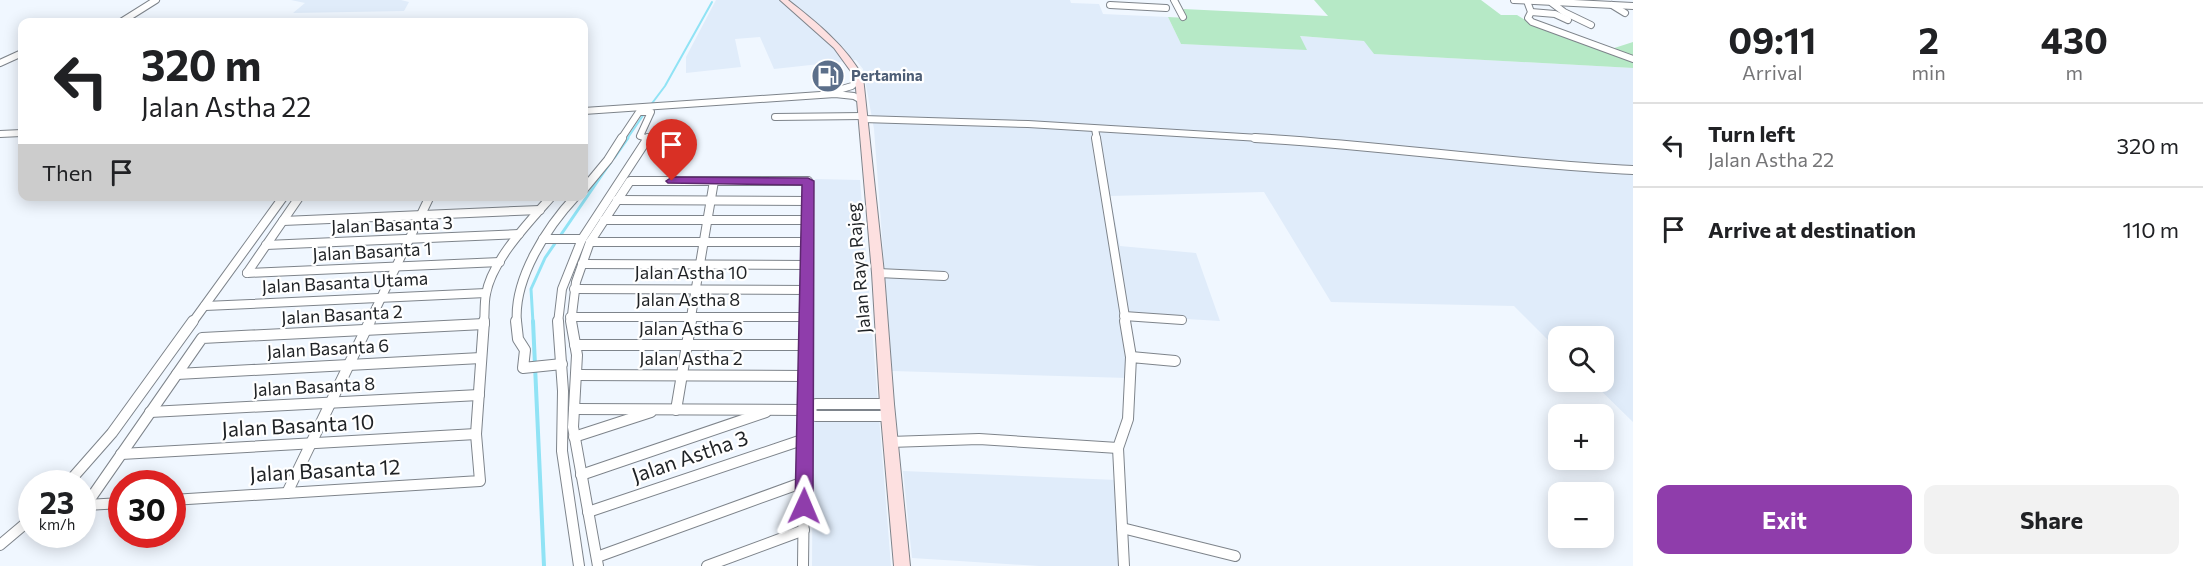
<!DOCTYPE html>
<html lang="en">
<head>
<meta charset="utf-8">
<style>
	body { margin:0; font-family:Commissioner,sans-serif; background:#f2f2f2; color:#202124; height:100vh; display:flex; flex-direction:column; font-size:22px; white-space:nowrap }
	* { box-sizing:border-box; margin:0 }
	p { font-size:20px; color:#757577 }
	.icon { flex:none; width:33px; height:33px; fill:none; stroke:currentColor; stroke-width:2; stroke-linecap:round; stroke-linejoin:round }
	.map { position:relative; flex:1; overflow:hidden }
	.drawer { display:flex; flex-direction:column; background:#fff; width:570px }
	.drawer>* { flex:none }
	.hud { position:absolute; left:18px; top:18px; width:570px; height:183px; border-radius:12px; box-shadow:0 3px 15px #0003; background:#fff; color:#202124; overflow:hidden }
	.controls { position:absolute; left:1548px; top:326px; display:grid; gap:12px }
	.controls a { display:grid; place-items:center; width:66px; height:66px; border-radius:12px; background:#fff; box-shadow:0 3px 15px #0003; font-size:30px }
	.speed { position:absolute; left:18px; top:470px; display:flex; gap:12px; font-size:30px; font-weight:700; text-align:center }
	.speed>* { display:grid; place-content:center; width:78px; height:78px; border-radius:50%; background:#fff; box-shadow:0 3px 15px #0003; line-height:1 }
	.speed small { font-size:15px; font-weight:400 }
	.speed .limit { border:9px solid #d22; background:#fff; color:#111 }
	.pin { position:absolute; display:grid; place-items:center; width:51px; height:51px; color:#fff; margin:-62px -26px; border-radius:50% 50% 50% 0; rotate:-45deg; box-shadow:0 0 6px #0007 }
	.pin .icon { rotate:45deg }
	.me { position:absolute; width:66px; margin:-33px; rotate:1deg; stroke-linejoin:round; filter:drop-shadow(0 0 4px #0008) }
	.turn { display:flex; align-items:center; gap:21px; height:126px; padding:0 24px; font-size:27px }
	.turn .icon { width:78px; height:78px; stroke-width:2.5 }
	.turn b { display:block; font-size:42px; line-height:51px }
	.then { display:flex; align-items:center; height:57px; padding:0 24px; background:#0003; gap:12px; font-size:22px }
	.eta { display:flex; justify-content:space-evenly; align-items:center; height:102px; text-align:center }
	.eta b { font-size:36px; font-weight:700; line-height:42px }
	.button { display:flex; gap:12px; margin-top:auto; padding:12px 24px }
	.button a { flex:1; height:69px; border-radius:12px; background:#8f3dab; color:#fff; font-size:24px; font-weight:700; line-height:69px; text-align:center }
	.button a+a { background:#f2f2f2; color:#202124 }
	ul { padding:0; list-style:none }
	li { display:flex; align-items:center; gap:18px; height:84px; padding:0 24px; border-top:2px solid #e0e0e0 }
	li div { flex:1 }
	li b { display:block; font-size:22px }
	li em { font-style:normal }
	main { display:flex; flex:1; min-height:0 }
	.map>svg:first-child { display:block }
	.built { fill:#e0ecfa }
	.green { fill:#b6e9c6 }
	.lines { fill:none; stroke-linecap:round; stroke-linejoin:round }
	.stream-far2 { stroke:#90e3f5; stroke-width:2 }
	.stream-far1 { stroke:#90e3f5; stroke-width:3 }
	.stream { stroke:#90e3f5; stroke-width:4 }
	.minor-far2-casing { stroke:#7e848b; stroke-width:8 }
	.minor-far1-casing { stroke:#7e848b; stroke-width:10 }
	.minor-casing { stroke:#7e848b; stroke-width:12 }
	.secondary-casing { stroke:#7e848b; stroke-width:2 }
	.minor-far2 { stroke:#fff; stroke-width:6 }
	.minor-far1 { stroke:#fff; stroke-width:8 }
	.minor { stroke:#fff; stroke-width:10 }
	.secondary { fill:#fde0e0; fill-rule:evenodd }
	.route { fill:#8f3dab; stroke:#5d286f; stroke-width:1.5 }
	.labels { text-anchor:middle; stroke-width:4.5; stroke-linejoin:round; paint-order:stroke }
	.far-service-label { font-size:15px; font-weight:bold; fill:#4e5e75; stroke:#fff; text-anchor:start }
	.street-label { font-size:18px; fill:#1f2225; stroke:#fff }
	.near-street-label { font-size:21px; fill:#1f2225; stroke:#fff }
</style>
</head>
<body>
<main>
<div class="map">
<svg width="1633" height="566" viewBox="0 0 1633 566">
	<rect width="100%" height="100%" fill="#f0f7ff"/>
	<g class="built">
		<path d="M291,0H401L409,2L404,11L293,13L305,3Z"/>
		<path d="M716,0H1070L1071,3L1099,4L1103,14L1168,17L1181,44L1306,49L1299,36L1365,41L1374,54L1633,68V422L1591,381H1604V336H1558V350L1514,306L1331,302L1264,192L1110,196L1120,246L1196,253L1220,321L1119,315L1128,378L892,371L874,129L863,69L856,60L774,69L760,37L735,39L741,67L686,73V57Z"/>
		<path d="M815,179L860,180L891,566H812Z"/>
		<path d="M903,471L1117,480L1122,566H1039L912,558Z"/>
	</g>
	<path class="green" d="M1314,0H1481L1501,15H1517L1535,26L1605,51L1633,42V68L1374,54L1364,41L1300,36L1307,50L1181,44L1168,17L1187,18L1183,9L1328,16Z"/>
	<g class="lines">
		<g class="stream-far2">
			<path d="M650,106L665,86L712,2"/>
			<path d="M627,139L644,114"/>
		</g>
		<g class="stream-far1">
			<path d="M614,158L628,138"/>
			<path d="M533,323L531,289L545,258L610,163"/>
		</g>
		<path class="stream" d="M533,321L544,566"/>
		<defs>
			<g id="minor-far2">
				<path d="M1174,0L1183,17"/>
				<path d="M1514,0L1633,6"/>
				<path d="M1527,1L1531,12L1528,18L1532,22L1633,59"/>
				<path d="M1552,3L1564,12L1591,25"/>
				<path d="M1110,5L1166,8"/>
				<path d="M1612,5L1625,13"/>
				<path d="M1531,12L1555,14L1568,20"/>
				<path d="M121,22L156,0"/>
				<path d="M0,63L22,53"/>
				<path d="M835,91L852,86L858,80"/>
				<path d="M584,111L835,94L854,96L861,100"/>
				<path d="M775,117L863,116"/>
				<path d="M863,119L1028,124L1277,139"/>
				<path d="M1095,129L1097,139"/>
				<path d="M0,134L22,133"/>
				<path d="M621,139L639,112H651L640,136L649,139"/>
			</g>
			<g id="minor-far1">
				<path d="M1096,138L1126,323"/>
				<path d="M1255,138C1381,145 1506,164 1633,170"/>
				<path d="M584,189L608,160L622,138"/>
				<path d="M617,200L808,201"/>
				<path d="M604,220H807"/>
				<path d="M283,221L540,210"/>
				<path d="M543,239H582"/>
				<path d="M590,242H807"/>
				<path d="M266,245L519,234"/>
				<path d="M582,264L807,265"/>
				<path d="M247,273L500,262"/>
				<path d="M247,273L300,196"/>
				<path d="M878,273L944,276"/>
				<path d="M574,289L807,290"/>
				<path d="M205,306L486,293"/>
				<path d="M1124,316L1182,320"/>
				<path d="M570,317H806"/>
				<path d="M192,323L284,196"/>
				<path d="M369,323L430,196"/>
				<path d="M484,323C485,314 484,303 486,294C492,260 529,222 552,196"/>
				<path d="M517,323C513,279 547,227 576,196"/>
				<path d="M558,323L562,289L582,239L648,138"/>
				<path d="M571,323L576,282L590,242L630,181H808L806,323"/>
				<path d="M690,323L714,181"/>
			</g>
			<g id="minor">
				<path d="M516,321L518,339L525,350L523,368L562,364"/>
				<path d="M558,321L563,391L562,451L579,566"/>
				<path d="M571,321L577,355L573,427L598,566"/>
				<path d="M1125,321L1131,357"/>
				<path d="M575,345H806"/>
				<path d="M177,374L481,358"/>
				<path d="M576,375L806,376"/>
				<path d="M574,409L805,410L816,416H888"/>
				<path d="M676,410L691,321"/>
				<path d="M805,410L816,404H887"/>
				<path d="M150,412L479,395"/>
				<path d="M574,437L651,412"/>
				<path d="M890,442L979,439L1118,448"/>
				<path d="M121,454L476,434"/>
				<path d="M581,475L766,412"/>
				<path d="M68,483L112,433L193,321"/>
				<path d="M287,493L370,321"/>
				<path d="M172,500L480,481L476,434L484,321"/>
				<path d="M86,505L202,338L484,324"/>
				<path d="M86,505L122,503"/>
				<path d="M588,512L805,439"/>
				<path d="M1122,528L1235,556"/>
				<path d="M0,545L32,518"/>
				<path d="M597,557L804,482"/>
				<path d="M707,566L804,530"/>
				<path d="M803,566L806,321"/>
				<path d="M1124,566L1118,448L1128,419L1131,357L1175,361"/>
			</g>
			<path id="secondary" d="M780,0H788C816,22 846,46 863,77L884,273L894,404L910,566H894L880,404L872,273L855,77L834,48Z"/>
		</defs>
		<use href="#minor-far2" class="minor-far2-casing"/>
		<use href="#minor-far1" class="minor-far1-casing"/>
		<use href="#minor" class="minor-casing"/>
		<use href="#secondary" class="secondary-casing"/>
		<use href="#minor-far2" class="minor-far2"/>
		<use href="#minor-far1" class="minor-far1"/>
		<use href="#minor" class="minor"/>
		<use href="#secondary" class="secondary"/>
	</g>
	<path class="route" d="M672,177L808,178L814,181L813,506L810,511L804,513L798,511L795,506L802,185L668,183L666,181Z"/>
	<defs>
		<symbol id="fuel-disc" viewBox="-11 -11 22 22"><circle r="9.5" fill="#5c6f8a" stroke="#fff"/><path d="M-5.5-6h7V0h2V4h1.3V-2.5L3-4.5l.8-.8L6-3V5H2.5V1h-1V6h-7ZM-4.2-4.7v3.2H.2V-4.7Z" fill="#fff"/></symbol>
	</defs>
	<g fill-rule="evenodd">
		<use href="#fuel-disc" x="809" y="57" width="38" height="38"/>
	</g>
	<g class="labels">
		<g class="far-service-label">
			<text x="851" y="81">Pertamina</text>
		</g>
		<g class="street-label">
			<text transform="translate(392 225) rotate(-2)" y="6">Jalan Basanta 3</text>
			<text transform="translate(372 252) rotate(-3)" y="6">Jalan Basanta 1</text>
			<text transform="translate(859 268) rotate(-95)" y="6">Jalan Raya Rajeg</text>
			<text x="691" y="279">Jalan Astha 10</text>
			<text transform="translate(345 283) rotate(-3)" y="6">Jalan Basanta Utama</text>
			<text x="688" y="306">Jalan Astha 8</text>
			<text transform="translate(342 315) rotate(-3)" y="6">Jalan Basanta 2</text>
			<text x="691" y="335">Jalan Astha 6</text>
			<text transform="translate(328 349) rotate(-3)" y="6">Jalan Basanta 6</text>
			<text x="691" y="365">Jalan Astha 2</text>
			<text transform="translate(314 387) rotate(-3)" y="6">Jalan Basanta 8</text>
		</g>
		<g class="near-street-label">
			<text transform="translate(298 426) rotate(-3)" y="7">Jalan Basanta 10</text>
			<text transform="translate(690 457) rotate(-19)" y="7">Jalan Astha 3</text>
			<text transform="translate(325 471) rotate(-3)" y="7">Jalan Basanta 12</text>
		</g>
	</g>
</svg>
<div class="controls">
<a><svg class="icon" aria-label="search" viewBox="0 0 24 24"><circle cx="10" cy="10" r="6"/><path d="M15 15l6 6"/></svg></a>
<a>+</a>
<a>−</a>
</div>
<div class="speed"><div>23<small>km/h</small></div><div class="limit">30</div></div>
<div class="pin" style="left:672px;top:181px;background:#d93025"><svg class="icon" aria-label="arrive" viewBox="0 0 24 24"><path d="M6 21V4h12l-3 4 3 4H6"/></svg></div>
<svg class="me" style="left:804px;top:506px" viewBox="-20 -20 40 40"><path d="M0-17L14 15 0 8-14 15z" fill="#8f3dab" stroke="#fff" stroke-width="4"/></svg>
<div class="hud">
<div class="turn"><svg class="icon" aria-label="left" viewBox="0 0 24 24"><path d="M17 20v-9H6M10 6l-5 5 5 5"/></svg><div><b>320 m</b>Jalan Astha 22</div></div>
<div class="then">Then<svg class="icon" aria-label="arrive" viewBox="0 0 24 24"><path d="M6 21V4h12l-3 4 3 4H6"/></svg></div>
</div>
</div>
<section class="drawer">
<div class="eta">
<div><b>09:11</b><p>Arrival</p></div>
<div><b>2</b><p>min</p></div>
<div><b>430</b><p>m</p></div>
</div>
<ul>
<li><svg class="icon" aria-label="left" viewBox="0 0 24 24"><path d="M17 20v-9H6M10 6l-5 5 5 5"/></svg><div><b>Turn left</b><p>Jalan Astha 22</p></div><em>320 m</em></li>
<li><svg class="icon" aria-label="arrive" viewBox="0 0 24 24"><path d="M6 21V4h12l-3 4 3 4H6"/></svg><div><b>Arrive at destination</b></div><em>110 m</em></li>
</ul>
<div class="button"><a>Exit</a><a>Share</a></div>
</section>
</main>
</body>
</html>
